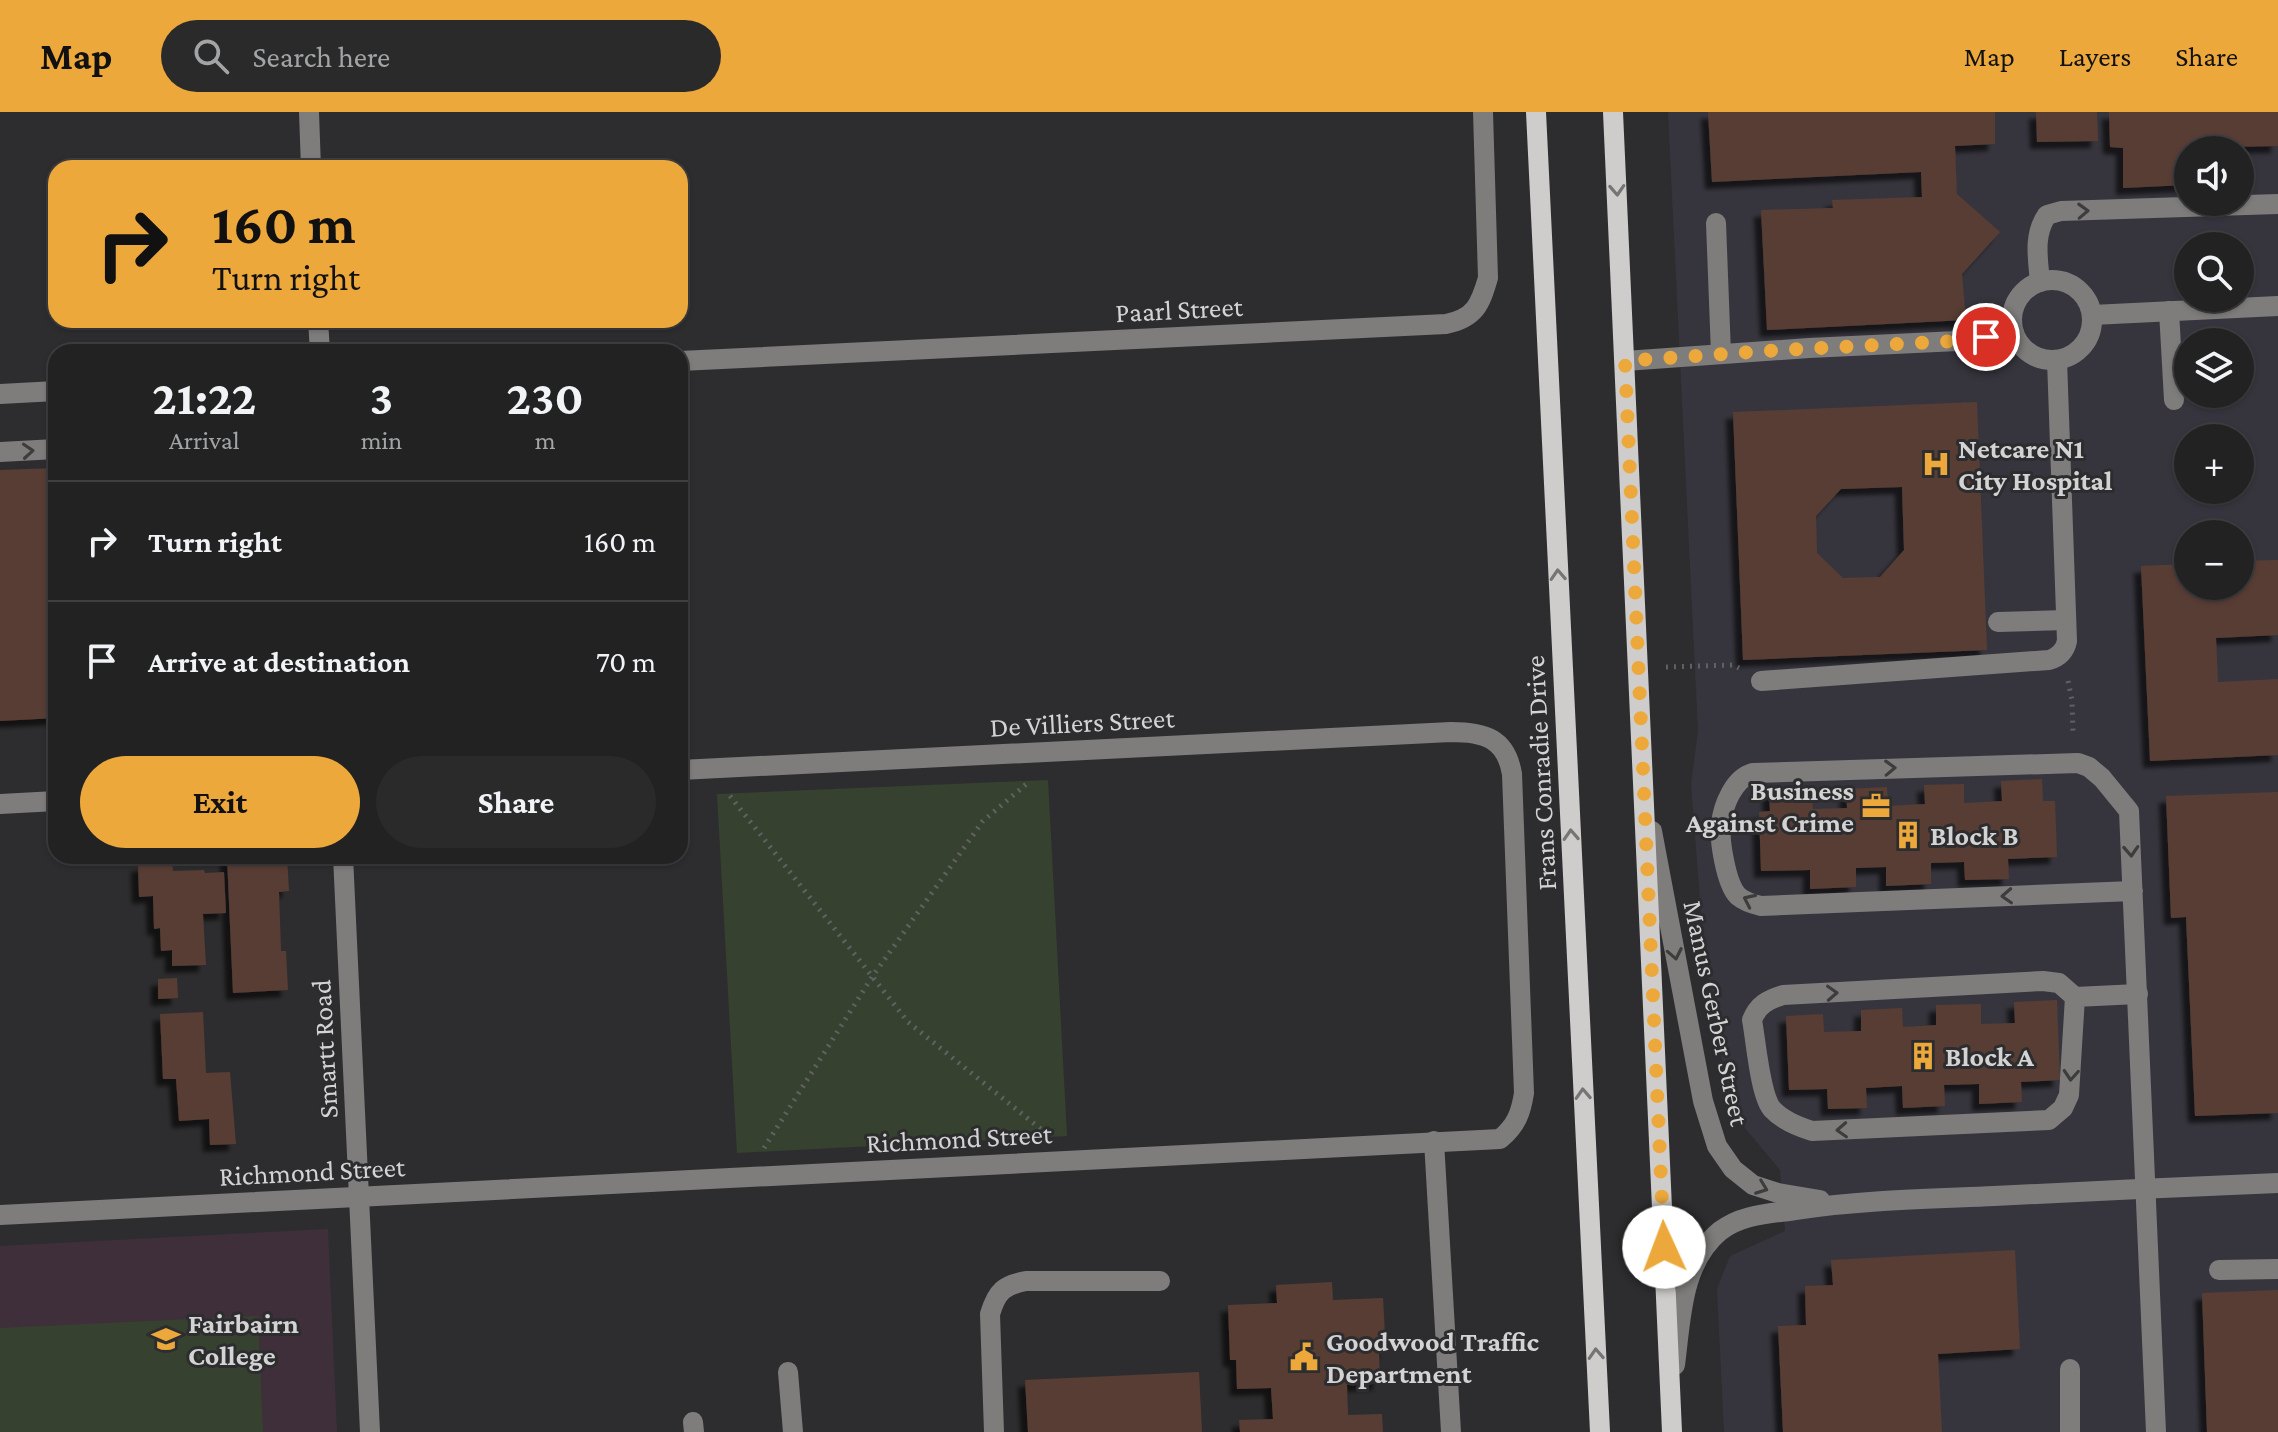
<!DOCTYPE html>
<html lang="en">
<head>
<meta charset="utf-8">
<style>
	body { margin:0; font-family:"Crimson Pro",serif; background:#2a2a2b; color:#f1f3f6; height:100vh; display:flex; flex-direction:column; font-size:30px; white-space:nowrap }
	* { box-sizing:border-box; margin:0 }
	p { font-size:26px; color:#a2a4a6 }
	.icon { flex:none; width:44px; height:44px; fill:none; stroke:currentColor; stroke-width:2; stroke-linecap:round; stroke-linejoin:round }
	.map { position:relative; flex:1; overflow:hidden }
	.sheet { position:absolute; left:48px; top:232px; width:640px; height:520px; display:flex; flex-direction:column; background:#222223; border-radius:24px; box-shadow:0 2px 6px #0004,0 0 0 2px #3f3f41 }
	.sheet>* { flex:none }
	.guide { position:absolute; left:48px; top:48px; width:640px; height:168px; border-radius:24px; box-shadow:0 2px 6px #0004,0 0 0 2px #3f3f41; background:#eda83b; color:#111; overflow:hidden }
	.tools { position:absolute; left:2174px; top:24px; display:grid; gap:16px }
	.tools a { display:grid; place-items:center; width:80px; height:80px; border-radius:50%; background:#222223; box-shadow:0 2px 6px #0004,0 0 0 2px #3f3f41; font-size:40px }
	.pin { position:absolute; display:grid; place-items:center; width:68px; height:68px; color:#fff; margin:-34px; border:4px solid #fff; border-radius:50%; box-shadow:0 2px 8px #0007 }
	.me { position:absolute; width:88px; margin:-44px; rotate:358deg; stroke-linejoin:round; filter:drop-shadow(0 0 6px #0008) }
	.turn { display:flex; align-items:center; gap:28px; height:168px; padding:0 32px; font-size:36px }
	.turn .icon { width:104px; height:104px; stroke-width:2.5 }
	.turn b { display:block; font-size:56px; line-height:68px }
	.eta { display:flex; justify-content:space-evenly; align-items:center; height:136px; text-align:center }
	.eta b { font-size:48px; font-weight:700; line-height:56px }
	.button { display:flex; gap:16px; margin-top:auto; padding:16px 32px }
	.button a { flex:1; height:92px; border-radius:48px; background:#eda83b; color:#111; font-size:32px; font-weight:700; line-height:92px; text-align:center }
	.button a+a { background:#2a2a2b; color:#f1f3f6 }
	ul { padding:0; list-style:none }
	li { display:flex; align-items:center; gap:24px; height:120px; padding:0 32px; border-top:2px solid #3f3f41 }
	li div { flex:1 }
	li b { display:block; font-size:30px }
	li em { font-style:normal }
	header { display:flex; align-items:center; gap:48px; box-sizing:border-box; height:112px; padding:0 40px; background:#eda83b; color:#111 }
	header strong { font-size:38px }
	nav { display:flex; gap:44px; margin-inline-start:auto; font-size:28px }
	.search { width:560px; height:72px; background:#2a2a2b; display:flex; align-items:center; gap:20px; box-sizing:border-box; padding:0 28px; border-radius:44px; color:#a2a4a6; font-size:30px }
	.map>svg:first-child { display:block }
	.built { fill:#36353d; fill-rule:evenodd }
	.education { fill:#3f2f3a }
	.green { fill:#36422f }
	.building { fill:#583d36; fill-rule:evenodd; filter:url(#shadow) }
	.lines { fill:none; stroke-linecap:round; stroke-linejoin:round }
	.path { stroke:#616163; stroke-width:5; stroke-dasharray:2 6; stroke-linecap:butt }
	.minor { stroke:#7e7d7c; stroke-width:20 }
	.major { stroke:#cfcdcb; stroke-width:20 }
	.oneway { stroke:#767575 }
	.oneway2 { stroke:#3d3d3e }
	.route { stroke:#eda83b; stroke-width:14; stroke-dasharray:0 25.2 }
	.labels { text-anchor:middle; stroke-width:6; stroke-linejoin:round; paint-order:stroke }
	.street-label { font-size:28px; fill:#d3d3d4; stroke:#2d2d2f }
	.poi-label { font-size:28px; font-weight:bold; fill:#d3d3d4; stroke:#2d2d2f; text-anchor:start }
</style>
</head>
<body>
<header>
<strong>Map</strong>
<div class="search"><svg class="icon" aria-label="search" viewBox="0 0 24 24"><circle cx="10" cy="10" r="6"/><path d="M15 15l6 6"/></svg>Search here</div>
<nav><a>Map</a><a>Layers</a><a>Share</a></nav>
</header>
<div class="map">
<svg width="2278" height="1320" viewBox="0 0 2278 1320">
	<defs>
		<filter id="shadow"><feDropShadow dx="-7" dy="7" stdDeviation="2" flood-color="#0009"/></filter>
	</defs>
	<rect width="100%" height="100%" fill="#2d2d2f"/>
	<path class="built" d="M1668,0H2278V1320H1724L1717,1177L1730,1144L1785,1119L1780,1058L1730,998L1704,839L1691,672L1698,619ZM2188,38H2240V90H2188ZM2188,134H2240V186H2188ZM2188,230H2240V282H2188ZM2188,326H2240V378H2188ZM2188,422H2240V474H2188Z"/>
	<path class="education" d="M328,1117L337,1320H0V1134Z"/>
	<g class="green">
		<path d="M1048,668L1067,1024L737,1041L717,682Z"/>
		<path d="M258,1204L263,1320H0V1216Z"/>
	</g>
	<g class="building">
		<path d="M1708,0H1995V32L1955,34L1957,82L2000,120L1962,162L1966,208L1767,218L1761,98L1833,96L1832,88L1922,85L1921,60L1712,70Z"/>
		<path d="M2036,0H2097L2098,29L2037,30Z"/>
		<path d="M2109,0H2278V34L2184,36L2186,73L2123,76V36L2110,35Z"/>
		<path d="M1977,290L1987,538L1743,548L1733,300ZM1902,375L1904,438L1880,465L1843,466L1817,441L1816,404L1841,377Z"/>
		<path d="M56,356V418L48,419L56,606L0,609V358Z"/>
		<path d="M2278,448V523L2216,526L2218,570L2278,567V643L2150,649L2141,454L2188,452V474H2240V449Z"/>
		<path d="M2042,667L2043,689H2055L2057,745L2008,747L2009,767L1965,768L1964,750L1931,751V772L1886,774V755L1856,756V775L1810,777V758L1761,759L1759,700L1770,699L1769,679L1811,677L1813,697L1847,696L1846,677L1887,675L1888,694L1925,692L1924,673L1964,672V691L2002,689L2001,669Z"/>
		<path d="M2278,680V1001L2195,1004L2186,805L2171,806L2166,684Z"/>
		<path d="M287,744L289,779L279,780L281,839H286L288,878L233,881L227,745Z"/>
		<path d="M172,750L173,759L204,758L205,761L224,760L226,801L203,802L206,853L172,854V838L161,839L160,816L154,817L153,784L139,785L138,753Z"/>
		<path d="M177,866L178,886L158,887V867Z"/>
		<path d="M2057,888L2060,968L2021,970L2022,990L1979,992V972L1944,973L1945,994L1903,996L1902,974L1866,976L1867,996L1828,997L1827,977L1789,978L1786,904L1823,902L1824,920L1861,919V898L1902,896L1903,915L1936,913V893L1981,892V912L2015,911L2014,890Z"/>
		<path d="M203,900L206,961L230,960L236,1032L210,1033L209,1007L179,1009L176,967H163L160,902Z"/>
		<path d="M2015,1138L2020,1237L1938,1242L1942,1320H1783L1778,1214L1806,1213L1805,1174L1833,1173L1831,1148Z"/>
		<path d="M1332,1170L1333,1188L1383,1186L1386,1241H1379L1380,1271L1347,1273L1348,1303L1382,1302L1383,1320H1240L1239,1308L1273,1307L1271,1276L1237,1277L1236,1248H1230L1228,1193L1277,1191L1276,1173Z"/>
		<path d="M2278,1178V1320H2207L2202,1181Z"/>
		<path d="M1199,1260L1202,1320H1028L1025,1268Z"/>
	</g>
	<g class="lines">
		<g class="path">
			<path d="M1666,555L1733,553L1739,556"/>
			<path d="M2068,569L2072,588L2073,622"/>
			<path d="M730,684L908,910L1047,1022"/>
			<path d="M764,1036L872,865L983,709L1030,669"/>
		</g>
		<g class="minor">
			<path d="M309,0L311,56"/>
			<path d="M1716,111L1721,242"/>
			<circle cx="2052" cy="208" r="40"/>
			<path d="M2040,170C2038,147 2033,123 2047,103L2061,99L2278,92"/>
			<path d="M2169,199L2174,288"/>
			<path d="M2092,203L2278,194"/>
			<path d="M318,208L320,240"/>
			<path d="M680,249L1446,212C1475,206 1480,193 1488,166L1483,0"/>
			<path d="M1625,249L1809,236L1958,229L2014,221"/>
			<path d="M0,282L56,279"/>
			<path d="M0,340L56,337"/>
			<path d="M1998,510L2066,508"/>
			<path d="M1761,569L2049,548C2059,545 2065,539 2067,529L2057,248"/>
			<path d="M0,692L56,689"/>
			<path d="M1652,719L1703,989L1717,1034L1733,1057L1753,1073L1778,1081L1820,1088"/>
			<path d="M343,744L370,1320"/>
			<path d="M2133,779L1761,794C1752,792 1745,790 1738,784C1726,772 1719,728 1721,712C1723,693 1734,666 1753,661L2078,651L2089,655L2102,666L2129,699L2156,1320"/>
			<path d="M2075,885L2069,983L2063,996L2049,1008L1812,1019C1799,1015 1782,1008 1772,997C1760,983 1756,929 1752,908C1758,893 1767,888 1783,883L2043,869L2059,871L2075,885L2138,882"/>
			<path d="M1434,1029L1451,1320"/>
			<path d="M0,1103L1500,1027C1516,1014 1521,1001 1524,981L1512,662C1506,626 1484,620 1451,620L680,658"/>
			<path d="M2219,1158L2278,1157"/>
			<path d="M1675,1253C1681,1207 1681,1151 1720,1119C1742,1102 1769,1102 1795,1098C1861,1088 1927,1087 1994,1084C2089,1079 2183,1075 2278,1071"/>
			<path d="M2070,1257V1320"/>
			<path d="M788,1260L793,1320"/>
			<path d="M693,1310L694,1320"/>
			<path d="M994,1320L990,1202C997,1179 1004,1173 1026,1169H1160"/>
		</g>
		<g class="major">
			<path d="M1536,0L1600,1320"/>
			<path d="M1613,0L1672,1320"/>
		</g>
	</g>
	<defs><path id="oneway-chevron" d="M-2-3.5L2.5 0L-2 3.5" fill="none" stroke-width="1.6" stroke-linecap="round" stroke-linejoin="round" transform="scale(2)"/></defs>
	<g class="oneway">
		<use href="#oneway-chevron" transform="translate(1617 78) rotate(87)"/>
		<use href="#oneway-chevron" transform="translate(1558 463) rotate(-93)"/>
		<use href="#oneway-chevron" transform="translate(1571 723) rotate(-93)"/>
		<use href="#oneway-chevron" transform="translate(1583 982) rotate(-93)"/>
		<use href="#oneway-chevron" transform="translate(1596 1242) rotate(-93)"/>
	</g>
	<g class="oneway2">
		<use href="#oneway-chevron" transform="translate(2083 99) rotate(-2)"/>
		<use href="#oneway-chevron" transform="translate(28 339) rotate(-4)"/>
		<use href="#oneway-chevron" transform="translate(1890 656) rotate(-2)"/>
		<use href="#oneway-chevron" transform="translate(2131 739) rotate(87)"/>
		<use href="#oneway-chevron" transform="translate(2007 784) rotate(177)"/>
		<use href="#oneway-chevron" transform="translate(1749 788) rotate(-155)"/>
		<use href="#oneway-chevron" transform="translate(1675 842) rotate(79)"/>
		<use href="#oneway-chevron" transform="translate(1832 881) rotate(-3)"/>
		<use href="#oneway-chevron" transform="translate(2071 963) rotate(94)"/>
		<use href="#oneway-chevron" transform="translate(1842 1018) rotate(177)"/>
		<use href="#oneway-chevron" transform="translate(1762 1076) rotate(21)"/>
	</g>
	<g class="lines">
		<path class="route" d="M1664,1135L1625,249L1780,238L1958,229L1986,225"/>
	</g>
	<defs>
		<symbol id="hospital-bare" viewBox="-9 -9 18 18"><path d="M-5-5h3v3.5h4V-5h3V5h-3V1.5h-4V5h-3Z" fill="#eda83b" stroke="#2d2d2f" stroke-width="2.5" paint-order="stroke"/></symbol>
		<symbol id="office-bare" viewBox="-9 -9 18 18"><path d="M-6-3h4V-5.5h4V-3h4V5H-6ZM-1-4.5V-3h2v-1.5ZM-6 0V1H6V0Z" fill="#eda83b" stroke="#2d2d2f" stroke-width="2.5" paint-order="stroke"/></symbol>
		<symbol id="building-bare" viewBox="-9 -9 18 18"><path d="M-4-6H4V6H1V3H-1V6H-4ZM-2.5-4.3h1.7v1.8h-1.7ZM.8-4.3h1.7v1.8H.8ZM-2.5-1h1.7V.8h-1.7ZM.8-1h1.7V.8H.8Z" fill="#eda83b" stroke="#2d2d2f" stroke-width="2.5" paint-order="stroke"/></symbol>
		<symbol id="school-bare" viewBox="-9 -9 18 18"><path d="M0-5L7-2L0 1L-7-2ZM-4 1L0 2.5L4 1V4Q0 6-4 4Z" fill="#eda83b" stroke="#2d2d2f" stroke-width="2.5" paint-order="stroke"/></symbol>
		<symbol id="civic-bare" viewBox="-9 -9 18 18"><path d="M-.6-6.5H3V-4.5H.6V-3L4-1V1h2V6H-6V1h2V-1L-.6-3ZM-1.2 2.5V6h2.4V2.5Z" fill="#eda83b" stroke="#2d2d2f" stroke-width="2.5" paint-order="stroke"/></symbol>
	</defs>
	<g fill-rule="evenodd">
		<use href="#hospital-bare" x="1916" y="332" width="40" height="40"/>
		<use href="#office-bare" x="1856" y="674" width="40" height="40"/>
		<use href="#building-bare" x="1888" y="703" width="40" height="40"/>
		<use href="#building-bare" x="1903" y="924" width="40" height="40"/>
		<use href="#school-bare" x="146" y="1207" width="40" height="40"/>
		<use href="#civic-bare" x="1284" y="1225" width="40" height="40"/>
	</g>
	<g class="labels">
		<g class="street-label">
			<text transform="translate(1179 197) rotate(-3)" y="10">Paarl Street</text>
			<text transform="translate(1082 610) rotate(-3)" y="10">De Villiers Street</text>
			<text transform="translate(1540 661) rotate(-93)" y="10">Frans Conradie Drive</text>
			<text transform="translate(1717 901) rotate(78)" y="10">Manus Gerber Street</text>
			<text transform="translate(324 937) rotate(-93)" y="10">Smartt Road</text>
			<text transform="translate(959 1026) rotate(-3)" y="10">Richmond Street</text>
			<text transform="translate(312 1059) rotate(-3)" y="10">Richmond Street</text>
		</g>
		<g class="poi-label">
			<text x="1958" y="346">Netcare N1<tspan x="1958" dy="32">City Hospital</tspan></text>
			<text x="1854" y="688" text-anchor="end">Business<tspan x="1854" dy="32">Against Crime</tspan></text>
			<text x="1930" y="733">Block B</text>
			<text x="1945" y="954">Block A</text>
			<text x="188" y="1221">Fairbairn<tspan x="188" dy="32">College</tspan></text>
			<text x="1326" y="1239">Goodwood Traffic<tspan x="1326" dy="32">Department</tspan></text>
		</g>
	</g>
</svg>
<div class="tools">
<a><svg class="icon" aria-label="sound" viewBox="0 0 24 24"><path d="M4 9h4l5-4v14l-5-4H4zM17 9q2 3 0 6"/></svg></a>
<a><svg class="icon" aria-label="search" viewBox="0 0 24 24"><circle cx="10" cy="10" r="6"/><path d="M15 15l6 6"/></svg></a>
<a><svg class="icon" aria-label="layers" viewBox="0 0 24 24"><path d="M12 4l9 5-9 5-9-5zM3 14l9 5 9-5"/></svg></a>
<a>+</a>
<a>−</a>
</div>
<div class="pin" style="left:1986px;top:225px;background:#d93025"><svg class="icon" aria-label="arrive" viewBox="0 0 24 24"><path d="M6 21V4h12l-3 4 3 4H6"/></svg></div>
<svg class="me" style="left:1664px;top:1135px" viewBox="-20 -20 40 40"><circle r="19" fill="#fff"/><path d="M0-13L10 11 0 6-10 11z" fill="#eda83b"/></svg>
<div class="guide">
<div class="turn"><svg class="icon" aria-label="right" viewBox="0 0 24 24"><path d="M7 20v-9h11M14 6l5 5-5 5"/></svg><div><b>160 m</b>Turn right</div></div>
</div>
<section class="sheet">
<div class="eta">
<div><b>21:22</b><p>Arrival</p></div>
<div><b>3</b><p>min</p></div>
<div><b>230</b><p>m</p></div>
</div>
<ul>
<li><svg class="icon" aria-label="right" viewBox="0 0 24 24"><path d="M7 20v-9h11M14 6l5 5-5 5"/></svg><div><b>Turn right</b></div><em>160 m</em></li>
<li><svg class="icon" aria-label="arrive" viewBox="0 0 24 24"><path d="M6 21V4h12l-3 4 3 4H6"/></svg><div><b>Arrive at destination</b></div><em>70 m</em></li>
</ul>
<div class="button"><a>Exit</a><a>Share</a></div>
</section>
</div>
</body>
</html>
